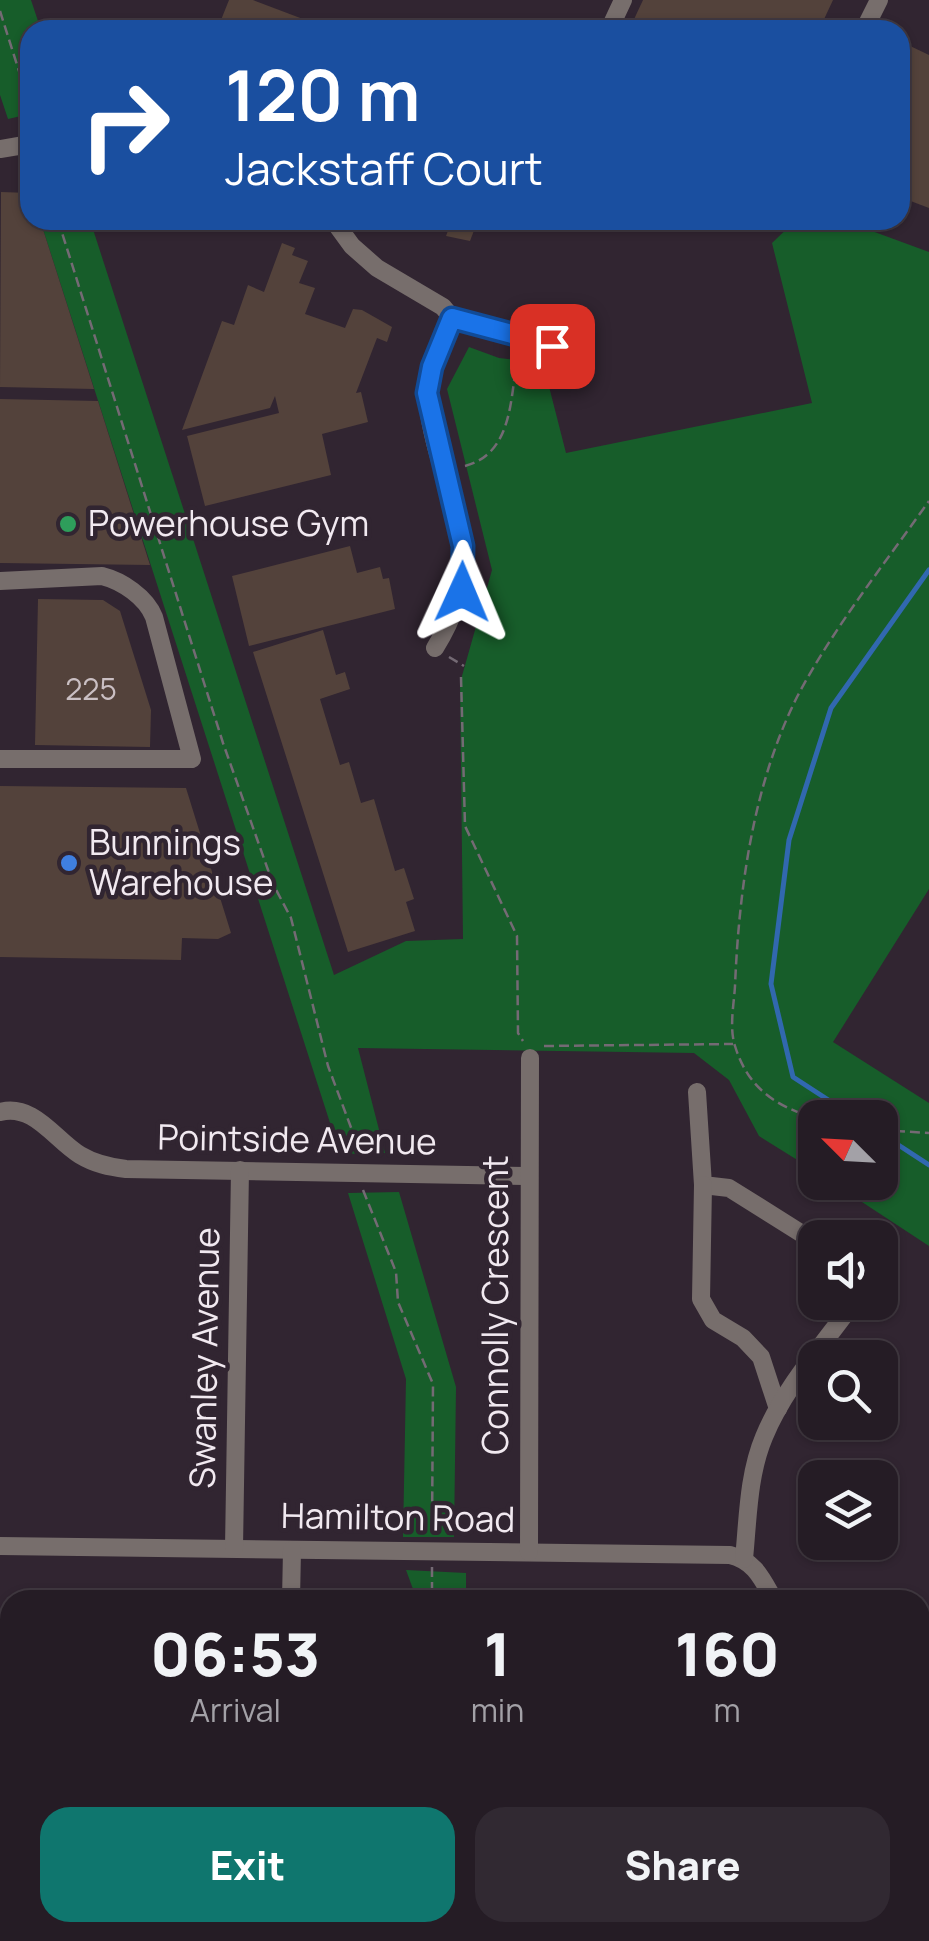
<!DOCTYPE html>
<html lang="en">
<head>
<meta charset="utf-8">
<style>
	body { margin:0; font-family:Manrope,sans-serif; background:#312932; color:#f1f3f6; height:100vh; display:flex; flex-direction:column; font-size:38px; white-space:nowrap }
	* { box-sizing:border-box; margin:0 }
	p { font-size:32px; color:#a3a1a7 }
	.icon { flex:none; width:55px; height:55px; fill:none; stroke:currentColor; stroke-width:2; stroke-linecap:round; stroke-linejoin:round }
	.map { position:relative; flex:1; overflow:hidden }
	.sheet { position:absolute; left:0px; top:1590px; width:930px; height:352px; display:flex; flex-direction:column; background:#251c25; border-radius:30px 30px 0 0; box-shadow:0 2px 8px #0004,0 0 0 2px #423a42 }
	.sheet>* { flex:none }
	.hud { position:absolute; left:20px; top:20px; width:890px; height:210px; border-radius:30px; box-shadow:0 2px 8px #0004,0 0 0 2px #423a42; background:#1a4fa0; color:#fff; overflow:hidden }
	.needle { width:65px; rotate:294deg }
	.fabs { position:absolute; left:798px; top:1100px; display:grid; gap:20px }
	.fabs a { display:grid; place-items:center; width:100px; height:100px; border-radius:20px; background:#251c25; box-shadow:0 2px 8px #0004,0 0 0 2px #423a42; font-size:50px }
	.pin { position:absolute; display:grid; place-items:center; width:85px; height:85px; color:#fff; margin:-42px; border-radius:20px; box-shadow:0 5px 15px #0006 }
	.me { position:absolute; width:110px; margin:-55px; rotate:1deg; stroke-linejoin:round; filter:drop-shadow(0 0 8px #0008) }
	.turn { display:flex; align-items:center; gap:35px; height:210px; padding:0 40px; font-size:45px }
	.turn .icon { width:130px; height:130px; stroke-width:2.5 }
	.turn b { display:block; font-size:70px; line-height:85px }
	.eta { display:flex; justify-content:space-evenly; align-items:center; height:170px; text-align:center }
	.eta b { font-size:60px; font-weight:800; line-height:70px }
	.action { display:flex; gap:20px; margin-top:auto; padding:20px 40px }
	.action a { flex:1; height:115px; border-radius:30px; background:#0f766e; color:#fff; font-size:40px; font-weight:800; line-height:115px; text-align:center }
	.action a+a { background:#312932; color:#f1f3f6 }
	.map>svg:first-child { display:block }
	.green { fill:#175d2a }
	.lines { fill:none; stroke-linecap:round; stroke-linejoin:round }
	.stream { stroke:#3168af; stroke-width:5 }
	.building { fill:#53423b }
	.path { stroke:#746a74; stroke-width:2.5; stroke-dasharray:10 5; stroke-linecap:butt }
	.minor { stroke:#776e6c; stroke-width:18 }
	.route-casing { stroke:#114b97; stroke-width:25 }
	.route { stroke:#1a73e8; stroke-width:18 }
	.leisure-dot { fill:#2e9e5b; stroke:#312531; stroke-width:4 }
	.shop-dot { fill:#3f7fe0; stroke:#312531; stroke-width:4 }
	.labels { text-anchor:middle; stroke-width:9; stroke-linejoin:round; paint-order:stroke }
	.number-label { font-size:30px; fill:#cabfc3 }
	.poi-label { font-size:35px; fill:#f1e9f0; stroke:#312531; text-anchor:start }
	.street-label { font-size:35px; fill:#f1e9f0; stroke:#312531 }
</style>
</head>
<body>
<div class="map">
<svg width="929" height="1941" viewBox="0 0 929 1941">
	<rect width="100%" height="100%" fill="#312531"/>
	<g class="green">
		<path d="M0,0H31L41,30H30V114L8,119L0,95Z"/>
		<path d="M40,220H90L334,975L406,941L463,939L460,683L492,570L447,389L469,347L499,358L543,363L566,453L812,403L772,243L796,220H842L929,252V889L833,1042L929,1103V1246L833,1183L880,1182V1118H815V1171L759,1136L729,1080L694,1053L358,1048L385,1153L340,1154Z"/>
		<path d="M399,1192L456,1387L454,1537H403L406,1379L348,1193Z"/>
		<path d="M406,1570L466,1573V1600H417Z"/>
	</g>
	<g class="lines">
		<g class="stream">
			<path d="M856,1118L793,1077L771,984L789,840L831,708L929,570"/>
			<path d="M880,1133L929,1165"/>
		</g>
	</g>
	<g class="building">
		<path d="M229,0H253L332,30H217Z"/>
		<path d="M643,0H833L819,30H629Z"/>
		<path d="M906,44L929,55V208L900,197V56Z"/>
		<path d="M1,192L30,193V220H40L94,389L0,387Z"/>
		<path d="M452,220H478L470,241L446,236Z"/>
		<path d="M282,243L295,248L292,255L308,261L299,283L315,288L305,314L345,328L353,309L362,310L392,327L387,342L377,338L356,393L361,392L368,422L322,434L331,475L205,506L187,436L279,413L275,396L270,408L182,430L222,321L234,325L248,285L264,292Z"/>
		<path d="M0,399L98,401L150,565L0,563Z"/>
		<path d="M350,546L357,573L380,567L383,579L389,578L395,609L249,646L232,576Z"/>
		<path d="M38,599L103,600L120,611L151,710L150,747L35,745Z"/>
		<path d="M323,630L336,675L345,672L350,689L320,699L340,765L349,762L361,803L374,799L395,871L404,868L414,899L406,902L415,931L348,952L253,652Z"/>
		<path d="M0,786L186,788L231,933L218,939L182,938L181,960L0,957Z"/>
	</g>
	<g class="lines">
		<g class="path">
			<path d="M0,11L30,106"/>
			<path d="M58,220L223,743L273,884L291,918L328,1066L362,1157"/>
			<path d="M465,466C514,453 510,396 518,354"/>
			<path d="M449,657L464,666"/>
			<path d="M461,677L465,826L517,936L518,1033L523,1041"/>
			<path d="M544,1046L733,1044"/>
			<path d="M815,1118C775,1106 748,1088 735,1046C729,1028 734,1004 735,986C739,889 753,785 797,697C832,630 885,563 929,501"/>
			<path d="M880,1130L929,1133"/>
			<path d="M363,1190L396,1272L398,1302L433,1384L432,1534"/>
			<path d="M432,1567V1600"/>
			<path d="M448,1932L449,1941"/>
		</g>
		<g class="minor">
			<path d="M609,30L623,0"/>
			<path d="M864,30L879,0"/>
			<path d="M0,149L30,144"/>
			<path d="M333,220L352,246L377,268L443,307L452,318C449,346 425,368 427,398C437,498 498,547 435,648"/>
			<path d="M552,315L549,338L561,359"/>
			<path d="M452,318L521,336L549,338"/>
			<path d="M0,581L102,576C122,581 146,597 154,617L192,759H0"/>
			<path d="M697,1092L703,1185L729,1188L815,1242"/>
			<path d="M0,1112C34,1103 55,1140 80,1155C95,1164 109,1167 126,1169L527,1176"/>
			<path d="M703,1185L701,1299L713,1320L743,1338L761,1357L778,1409"/>
			<path d="M0,1546L730,1555C755,1561 762,1579 774,1600"/>
			<path d="M234,1548L240,1170"/>
			<path d="M529,1552L530,1058"/>
			<path d="M744,1559C748,1519 748,1475 764,1437C784,1388 823,1345 854,1302"/>
			<path d="M291,1600L292,1550"/>
			<path d="M0,1755H10"/>
			<path d="M920,1862L929,1879"/>
			<path d="M286,1941L287,1932"/>
		</g>
	</g>
	<g class="lines">
		<defs>
			<path id="route" d="M462,592L463,546L427,393L432,367L452,318L523,337L549,338L552,346"/>
		</defs>
		<use href="#route" class="route-casing"/>
		<use href="#route" class="route"/>
	</g>
	<circle class="leisure-dot" cx="68" cy="524" r="10"/>
	<circle class="shop-dot" cx="69" cy="863" r="10"/>
	<g class="labels">
		<g class="number-label">
			<text x="91" y="700">225</text>
		</g>
		<g class="poi-label">
			<text x="88" y="536">Powerhouse Gym</text>
			<text x="89" y="855">Bunnings<tspan x="89" dy="40">Warehouse</tspan></text>
		</g>
		<g class="street-label">
			<text transform="translate(297 1140) rotate(1)" y="12">Pointside Avenue</text>
			<text transform="translate(496 1305) rotate(-90)" y="12">Connolly Crescent</text>
			<text transform="translate(205 1358) rotate(-89)" y="12">Swanley Avenue</text>
			<text transform="translate(398 1518) rotate(1)" y="12">Hamilton Road</text>
		</g>
	</g>
</svg>
<div class="fabs">
<a><svg class="needle" viewBox="-14 -14 28 28"><path d="M0-13l5 13h-10z" fill="#e53935"/><path d="M0 13l5-13h-10z" fill="#a3a1a7"/></svg></a>
<a><svg class="icon" aria-label="sound" viewBox="0 0 24 24"><path d="M4 9h4l5-4v14l-5-4H4zM17 9q2 3 0 6"/></svg></a>
<a><svg class="icon" aria-label="search" viewBox="0 0 24 24"><circle cx="10" cy="10" r="6"/><path d="M15 15l6 6"/></svg></a>
<a><svg class="icon" aria-label="layers" viewBox="0 0 24 24"><path d="M12 4l9 5-9 5-9-5zM3 14l9 5 9-5"/></svg></a>
</div>
<div class="pin" style="left:552px;top:346px;background:#d93025"><svg class="icon" aria-label="arrive" viewBox="0 0 24 24"><path d="M6 21V4h12l-3 4 3 4H6"/></svg></div>
<svg class="me" style="left:462px;top:592px" viewBox="-20 -20 40 40"><path d="M0-17L14 15 0 8-14 15z" fill="#1a73e8" stroke="#fff" stroke-width="4"/></svg>
<div class="hud">
<div class="turn"><svg class="icon" aria-label="right" viewBox="0 0 24 24"><path d="M7 20v-9h11M14 6l5 5-5 5"/></svg><div><b>120 m</b>Jackstaff Court</div></div>
</div>
<section class="sheet">
<div class="eta">
<div><b>06:53</b><p>Arrival</p></div>
<div><b>1</b><p>min</p></div>
<div><b>160</b><p>m</p></div>
</div>
<div class="action"><a>Exit</a><a>Share</a></div>
</section>
</div>
</body>
</html>
